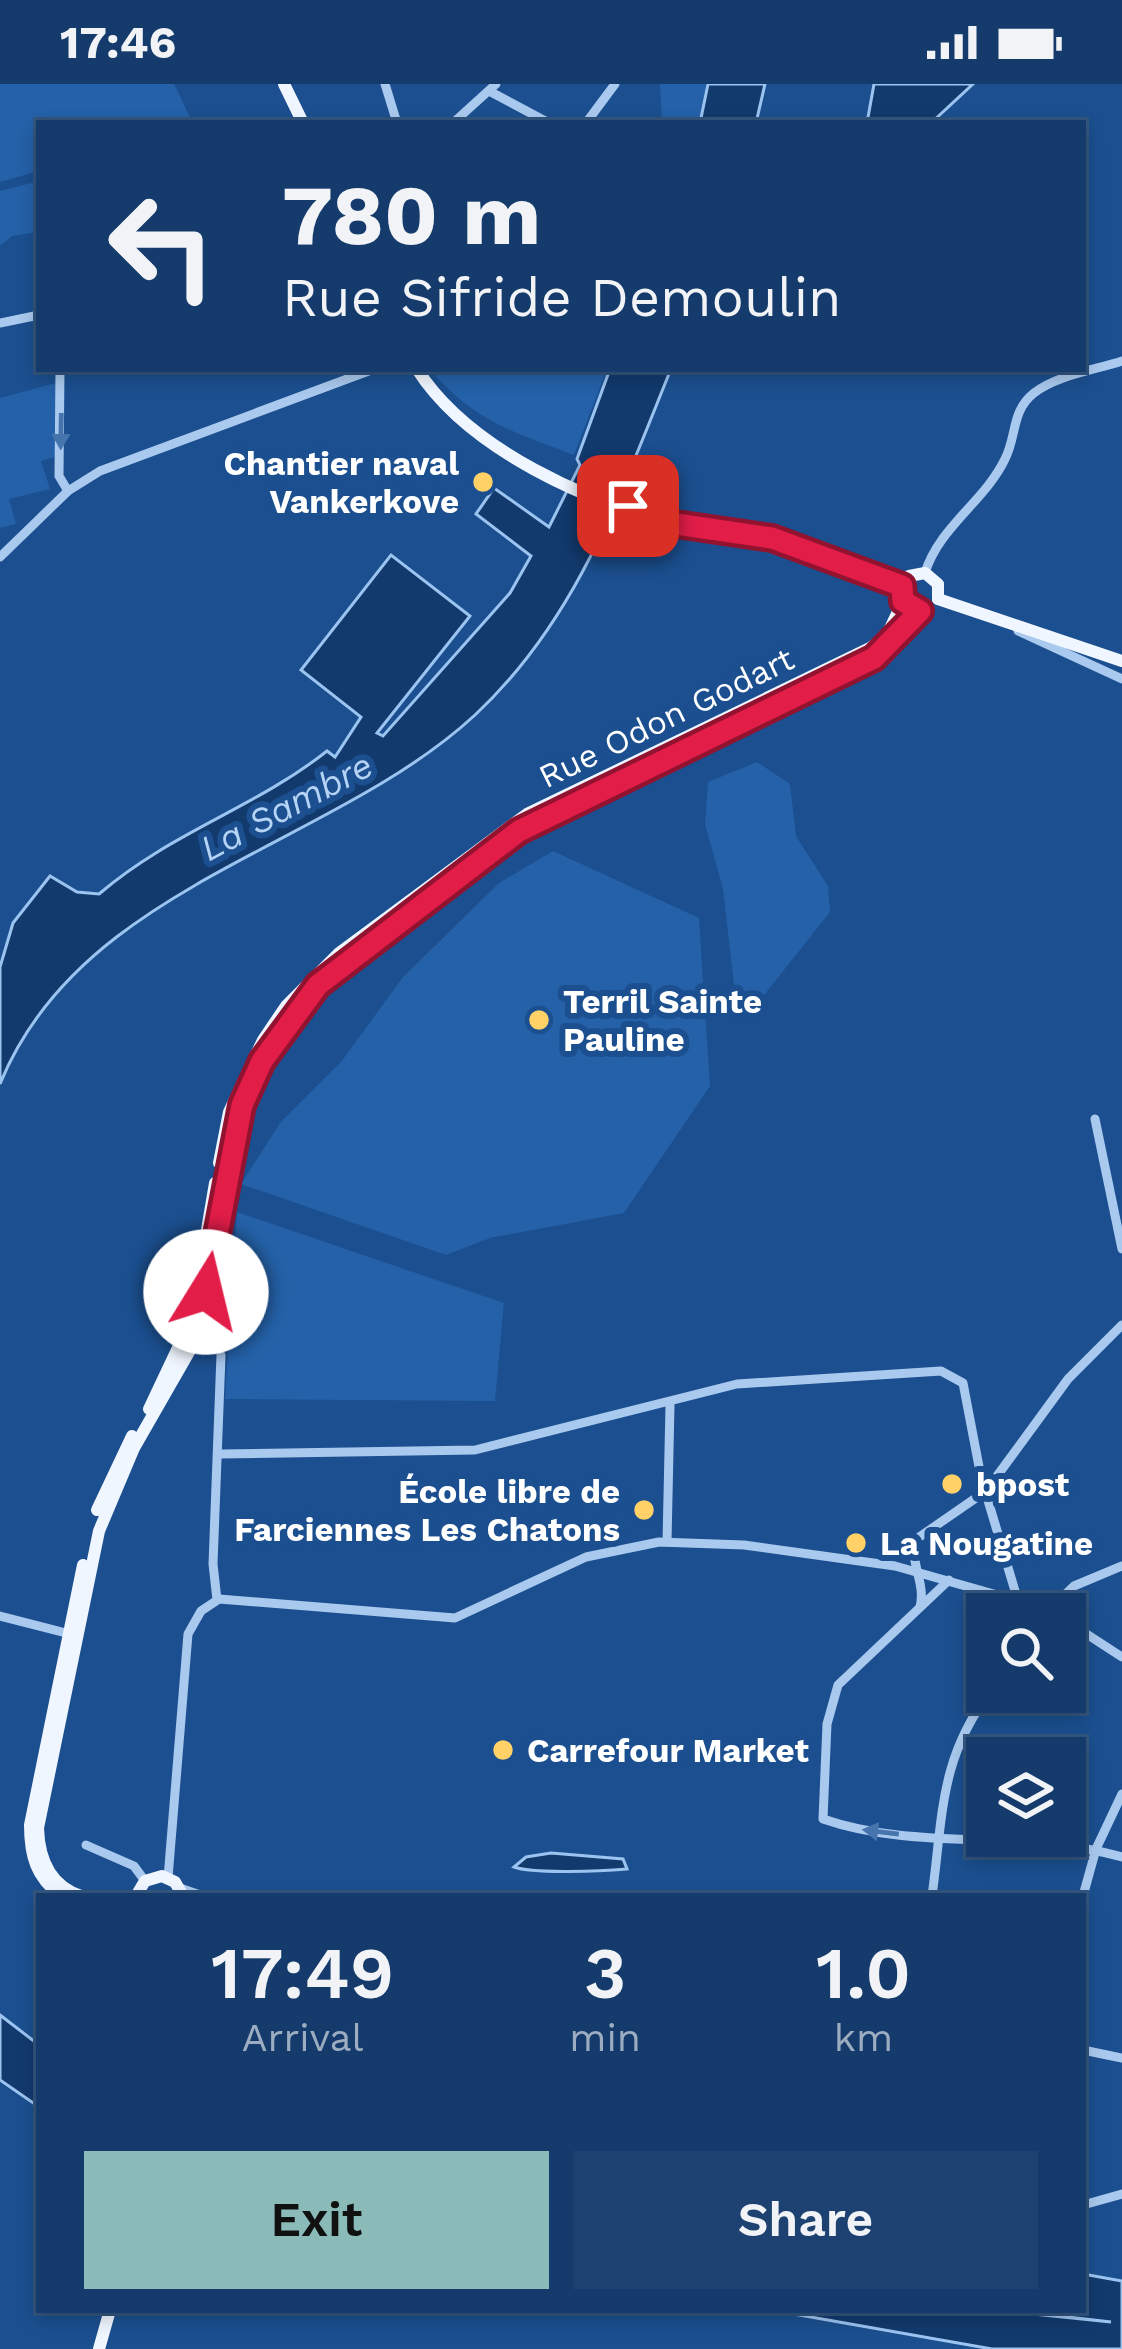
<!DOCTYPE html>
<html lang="en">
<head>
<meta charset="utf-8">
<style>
	body { margin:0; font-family:"Work Sans",sans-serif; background:#1d4271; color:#f1f3f6; height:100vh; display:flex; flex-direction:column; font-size:45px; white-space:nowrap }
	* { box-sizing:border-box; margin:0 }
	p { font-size:39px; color:#9dadc1 }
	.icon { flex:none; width:66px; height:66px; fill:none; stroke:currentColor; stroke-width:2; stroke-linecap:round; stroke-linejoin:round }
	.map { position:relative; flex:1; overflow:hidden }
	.drawer { position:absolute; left:36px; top:1809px; width:1050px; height:420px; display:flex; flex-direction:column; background:#143b6b; border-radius:0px; box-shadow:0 6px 18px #0003,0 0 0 3px #33557e }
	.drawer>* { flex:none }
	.banner { position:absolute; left:36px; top:36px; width:1050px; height:252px; border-radius:0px; box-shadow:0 6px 18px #0003,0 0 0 3px #33557e; background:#143b6b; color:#f1f3f6; overflow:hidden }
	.fabs { position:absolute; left:966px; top:1509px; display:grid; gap:24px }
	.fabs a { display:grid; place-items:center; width:120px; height:120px; border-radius:0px; background:#143b6b; box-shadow:0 6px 18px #0003,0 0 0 3px #33557e; font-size:60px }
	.pin { position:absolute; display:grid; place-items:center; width:102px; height:102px; color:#fff; margin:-51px; border-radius:24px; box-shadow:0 6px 18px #0006 }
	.me { position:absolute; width:132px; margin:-66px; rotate:9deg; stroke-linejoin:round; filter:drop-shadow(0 0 9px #0008) }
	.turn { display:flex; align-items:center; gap:42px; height:252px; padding:0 48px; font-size:54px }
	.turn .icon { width:156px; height:156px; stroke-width:2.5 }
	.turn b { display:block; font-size:84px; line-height:102px }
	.eta { display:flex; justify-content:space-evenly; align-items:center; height:204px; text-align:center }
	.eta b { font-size:72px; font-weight:600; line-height:84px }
	.button { display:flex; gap:24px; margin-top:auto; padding:24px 48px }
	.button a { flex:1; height:138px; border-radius:0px; background:#8bbbb9; color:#111; font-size:48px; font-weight:600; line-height:138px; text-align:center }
	.button a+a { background:#1d4271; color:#f1f3f6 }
	.status { display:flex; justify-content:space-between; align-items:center; height:84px; padding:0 60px; background:#143b6b; direction:ltr }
	.status svg { height:33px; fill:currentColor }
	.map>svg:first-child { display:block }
	.green { fill:#2461a8 }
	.water { fill:#123a6d; stroke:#9cc4f0; stroke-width:3 }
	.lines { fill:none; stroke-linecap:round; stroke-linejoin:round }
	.minor { stroke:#a9c9ee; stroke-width:9 }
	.major { stroke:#f0f6ff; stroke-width:12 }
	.oneway { fill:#4674ac }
	.route-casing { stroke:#92132f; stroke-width:30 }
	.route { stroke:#e11d48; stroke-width:21 }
	.poi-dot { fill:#ffd166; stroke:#1b4f8f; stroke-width:4.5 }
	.labels { text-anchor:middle; stroke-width:12; stroke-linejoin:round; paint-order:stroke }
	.poi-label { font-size:33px; font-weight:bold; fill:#fff; stroke:#1b4f8f; text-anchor:start }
	.street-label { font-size:33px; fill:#fff; stroke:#1b4f8f }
	.water-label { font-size:36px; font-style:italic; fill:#b5d3f5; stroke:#1b4f8f }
</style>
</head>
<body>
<div class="status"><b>17:46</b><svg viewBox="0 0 49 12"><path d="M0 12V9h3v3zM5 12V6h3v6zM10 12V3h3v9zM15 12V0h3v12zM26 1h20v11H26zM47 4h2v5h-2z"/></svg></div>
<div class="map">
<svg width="1122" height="2265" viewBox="0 0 1122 2265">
	<rect width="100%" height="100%" fill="#1b4f8f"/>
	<g class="green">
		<path d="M0,0H174L193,39H39V87L0,98Z"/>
		<path d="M660,0H706L699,39H662Z"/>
		<path d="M39,97V148L12,152L0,162V107Z"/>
		<path d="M429,285H607L574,371C510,347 475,337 429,285Z"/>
		<path d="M56,299L55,373L41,377L50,405L9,415L16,440L0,444V314Z"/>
		<path d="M757,678L790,700L796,752L828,802L830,828L757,920L734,901L723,805L705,740L708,698Z"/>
		<path d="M553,767L699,834L710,1002L624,1129L490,1154L446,1171L241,1100L280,1039L341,978L403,893L499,799Z"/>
		<path d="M237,1128L504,1219L495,1317L225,1315Z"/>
	</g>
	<g class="water">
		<path d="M708,0H765L756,39H700Z"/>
		<path d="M874,0H973L931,39H867Z"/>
		<path d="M610,285H671C620,410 577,536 475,631C330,765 81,800 0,1000V883L13,839L50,792L77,808L99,810C171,748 255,724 327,667L335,673L361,633L301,586L391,471L470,532L377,649L383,652L510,509L531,472L476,430L494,404L549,443L580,381L577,375Z"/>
		<path d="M551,1769L623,1775L627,1785C603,1787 532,1790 514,1783L526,1773Z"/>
		<path d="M0,1931L39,1961V2023L0,1996Z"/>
		<path d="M1083,2190L1122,2197V2265H992L771,2226H995L1111,2238L1007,2226H1083Z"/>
	</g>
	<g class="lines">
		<g class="minor">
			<path d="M385,0L397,39"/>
			<path d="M489,7L549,39"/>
			<path d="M453,39L496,0"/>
			<path d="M586,39L615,0"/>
			<path d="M0,239L39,231"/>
			<path d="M60,285L59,392L68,407"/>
			<path d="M0,473L68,407L100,387L374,285"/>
			<path d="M925,489C939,443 985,417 1005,375C1017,352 1011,327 1034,309C1057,291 1095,286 1122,277"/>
			<path d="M1018,547L1122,595"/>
			<path d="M1095,1035L1122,1165"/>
			<path d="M220,1370L475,1366L737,1300L941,1287L963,1299L981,1393L1018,1517"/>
			<path d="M667,1458L670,1321"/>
			<path d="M949,1496L838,1601L827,1640L823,1735C918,1768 1025,1745 1122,1773"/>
			<path d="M217,1516L213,1480L221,1271"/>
			<path d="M920,1523C926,1499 910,1481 915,1456L986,1407L1068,1295L1122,1241"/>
			<path d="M1051,1524L1074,1502L1122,1482"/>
			<path d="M1060,1528L1071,1506"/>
			<path d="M0,1532L70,1550"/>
			<path d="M1065,1536L1122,1573"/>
			<path d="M86,1761L134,1782L145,1797"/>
			<path d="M168,1794L188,1550L201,1527L219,1515L455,1534L586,1473L659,1458L744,1461L895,1482L1018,1517L1037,1530"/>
			<path d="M180,1804L203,1812"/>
			<path d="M932,1812C943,1733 939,1675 990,1608"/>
			<path d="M1083,1812L1096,1765L1122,1710"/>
			<path d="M1083,1966L1122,1974"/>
			<path d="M1083,2121L1122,2110"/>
		</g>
		<g class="major">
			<path d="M284,0L303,39"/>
			<path d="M417,285C468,365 590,421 681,440C711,447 742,446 772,454C816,466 859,487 902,502"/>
			<path d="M902,502L909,492L925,489L938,500V515"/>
			<path d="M938,515L1122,577"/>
			<path d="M219,1079L229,1028L263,956L286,922L339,869L527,730L870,564L886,553L903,517"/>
			<path d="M149,1325L192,1234L215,1099"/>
			<path d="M97,1426L132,1352"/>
			<path d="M61,1812C36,1793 30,1772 30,1741L83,1481"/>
			<path d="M81,1812C50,1802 39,1775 38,1744L99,1447L134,1364L193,1261L241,1021L262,978L295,930L318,901L350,874L519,747L874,574L919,527"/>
			<path d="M136,1812L145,1797L162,1792L175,1798L183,1812"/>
			<path d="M99,2265L110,2226"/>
		</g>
	</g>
	<defs><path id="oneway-solid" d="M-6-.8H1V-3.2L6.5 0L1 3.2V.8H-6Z" transform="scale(3)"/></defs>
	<g class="oneway">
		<use href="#oneway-solid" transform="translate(61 347) rotate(91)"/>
		<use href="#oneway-solid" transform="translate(881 1748) rotate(-173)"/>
	</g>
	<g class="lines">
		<defs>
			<path id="route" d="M206,1208L242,1021L262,977L318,901L519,747L874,574L920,527L903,517L902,502L772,454L676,440L628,422"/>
		</defs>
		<use href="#route" class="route-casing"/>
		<use href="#route" class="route"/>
	</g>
	<g class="poi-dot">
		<circle cx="483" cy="398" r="12"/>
		<circle cx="539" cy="936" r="12"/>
		<circle cx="952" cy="1400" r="12"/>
		<circle cx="644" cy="1426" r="12"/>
		<circle cx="856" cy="1459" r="12"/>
		<circle cx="503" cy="1666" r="12"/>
	</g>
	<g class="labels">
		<g class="poi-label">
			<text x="459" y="391" text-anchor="end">Chantier naval<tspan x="459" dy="38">Vankerkove</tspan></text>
			<text x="563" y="929">Terril Sainte<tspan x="563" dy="38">Pauline</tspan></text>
			<text x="976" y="1412">bpost</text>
			<text x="620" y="1419" text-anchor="end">École libre de<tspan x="620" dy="38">Farciennes Les Chatons</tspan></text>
			<text x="880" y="1471">La Nougatine</text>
			<text x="527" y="1678">Carrefour Market</text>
		</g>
		<g class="street-label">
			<text transform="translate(666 633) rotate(-26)" y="12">Rue Odon Godart</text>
		</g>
		<g class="water-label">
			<text transform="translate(286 722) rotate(-28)" y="13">La Sambre</text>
		</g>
	</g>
</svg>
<div class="fabs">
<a><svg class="icon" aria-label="search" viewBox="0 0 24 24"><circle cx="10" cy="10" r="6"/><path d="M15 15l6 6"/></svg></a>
<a><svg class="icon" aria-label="layers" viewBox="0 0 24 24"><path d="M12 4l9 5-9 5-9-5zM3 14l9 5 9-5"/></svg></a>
</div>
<div class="pin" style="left:628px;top:422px;background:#d93025"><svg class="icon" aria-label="arrive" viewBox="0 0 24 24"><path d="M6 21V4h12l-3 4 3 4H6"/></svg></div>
<svg class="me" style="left:206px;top:1208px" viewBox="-20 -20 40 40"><circle r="19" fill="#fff"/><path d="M0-13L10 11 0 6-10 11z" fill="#e11d48"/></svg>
<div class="banner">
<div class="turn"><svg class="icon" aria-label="left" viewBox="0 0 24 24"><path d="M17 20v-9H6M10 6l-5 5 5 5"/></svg><div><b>780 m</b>Rue Sifride Demoulin</div></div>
</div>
<section class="drawer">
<div class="eta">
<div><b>17:49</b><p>Arrival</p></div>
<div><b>3</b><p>min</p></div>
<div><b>1.0</b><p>km</p></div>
</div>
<div class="button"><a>Exit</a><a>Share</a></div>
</section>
</div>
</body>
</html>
